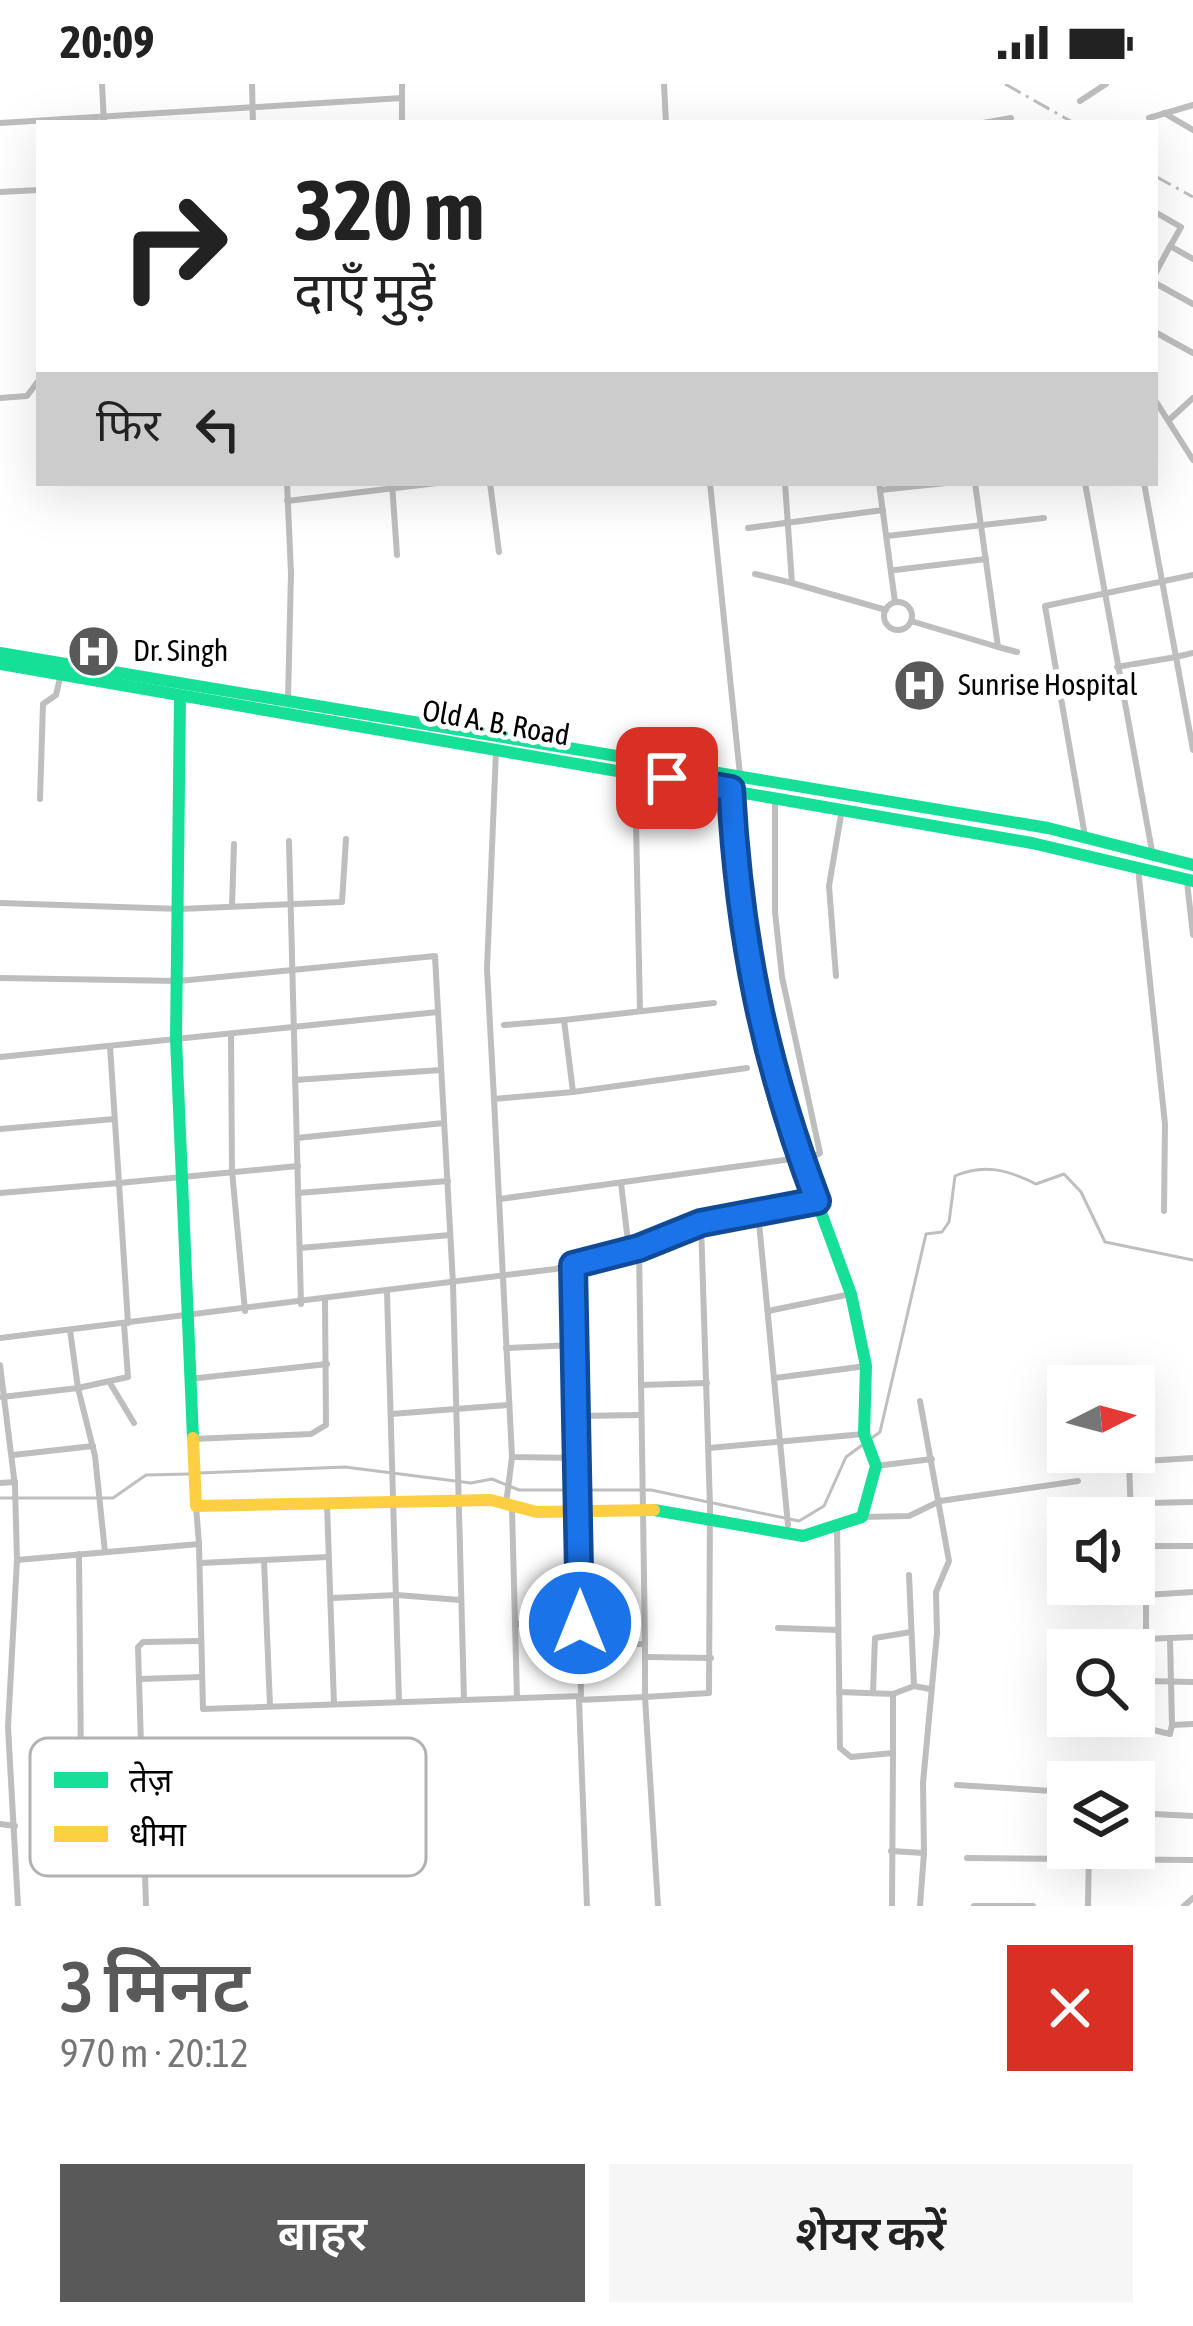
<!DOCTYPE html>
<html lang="hi">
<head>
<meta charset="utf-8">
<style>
	body { margin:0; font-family:"Asap Condensed","Noto Sans Devanagari",sans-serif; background:#f6f6f6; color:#222; height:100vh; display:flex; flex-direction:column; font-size:45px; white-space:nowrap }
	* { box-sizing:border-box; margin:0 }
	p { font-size:39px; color:#767676 }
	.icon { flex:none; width:66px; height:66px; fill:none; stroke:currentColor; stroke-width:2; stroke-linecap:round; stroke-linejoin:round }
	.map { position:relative; height:1822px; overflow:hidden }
	.details { display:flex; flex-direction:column; background:#fff; flex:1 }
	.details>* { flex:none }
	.guide { position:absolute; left:36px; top:36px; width:1122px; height:366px; border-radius:0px; box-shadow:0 12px 48px #0002; background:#fff; color:#222; overflow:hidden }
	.needle { width:78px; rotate:84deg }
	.buttons { position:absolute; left:1047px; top:1281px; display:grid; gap:24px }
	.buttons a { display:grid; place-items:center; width:108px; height:108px; border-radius:0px; background:#fff; box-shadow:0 12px 48px #0002; font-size:60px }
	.pin { position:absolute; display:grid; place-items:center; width:102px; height:102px; color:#fff; margin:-51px; border-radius:24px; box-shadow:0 6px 18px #0006 }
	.me { position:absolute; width:132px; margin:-66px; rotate:0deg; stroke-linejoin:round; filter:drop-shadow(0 0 9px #0008) }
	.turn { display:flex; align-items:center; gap:42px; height:252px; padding:0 60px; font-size:54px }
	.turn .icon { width:156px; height:156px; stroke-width:2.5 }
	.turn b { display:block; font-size:84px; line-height:102px }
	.then { display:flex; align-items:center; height:114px; padding:0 60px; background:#0003; gap:24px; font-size:45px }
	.round { display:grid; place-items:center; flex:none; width:126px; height:126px; border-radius:0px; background:#f6f6f6 }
	.headline { display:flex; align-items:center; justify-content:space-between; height:204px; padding:0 60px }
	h1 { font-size:72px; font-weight:600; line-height:90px; color:#595959 }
	.action { display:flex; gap:24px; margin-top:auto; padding:24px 60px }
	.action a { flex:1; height:138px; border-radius:0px; background:#595959; color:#fff; font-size:48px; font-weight:600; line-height:138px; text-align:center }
	.action a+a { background:#f6f6f6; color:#222 }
	.status { display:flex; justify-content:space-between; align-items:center; height:84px; padding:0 60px; background:#fff; direction:ltr }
	.status svg { height:33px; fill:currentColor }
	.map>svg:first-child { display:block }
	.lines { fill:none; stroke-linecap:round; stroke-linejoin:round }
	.stream { stroke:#bfbfbf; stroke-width:3 }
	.street { stroke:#bebebe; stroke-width:6 }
	.fast { stroke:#16e098; stroke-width:12 }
	.slow { stroke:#ffcf43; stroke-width:12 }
	.rail { stroke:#bebebe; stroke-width:3; stroke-dasharray:18 6 3 6; stroke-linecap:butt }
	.route-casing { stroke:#114b97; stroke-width:30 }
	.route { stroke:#1a73e8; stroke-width:21 }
	.labels { text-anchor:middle; stroke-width:10; stroke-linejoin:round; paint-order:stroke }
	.poi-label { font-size:30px; fill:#000; stroke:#fff; text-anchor:start }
	.street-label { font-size:30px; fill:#000; stroke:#fff }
	.key { fill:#fff; stroke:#b2b2b2; stroke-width:3 }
	.key-label { font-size:33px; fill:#000 }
</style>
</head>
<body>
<div class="status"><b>20:09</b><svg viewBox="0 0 49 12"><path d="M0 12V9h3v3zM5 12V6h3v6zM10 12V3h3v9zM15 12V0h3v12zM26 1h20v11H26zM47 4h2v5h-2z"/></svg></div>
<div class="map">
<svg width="1193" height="1822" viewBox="0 0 1193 1822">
	<rect width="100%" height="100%" fill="#fff"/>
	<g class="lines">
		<g class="stream">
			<path d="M199,1389L345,1383L471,1399L492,1395L519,1406H651L799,1437L824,1422L846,1373L880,1348L926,1150L942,1148L949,1138L955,1092C984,1079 1008,1086 1036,1100L1064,1090L1081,1108L1105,1158L1193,1176"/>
			<path d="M0,1414H113L146,1391L189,1390"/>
		</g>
		<g class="street">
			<path d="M102,0L104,39"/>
			<path d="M252,0L253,39"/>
			<path d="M402,0V39"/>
			<path d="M664,0L666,39"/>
			<path d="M1080,17L1106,0"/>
			<path d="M1164,29L1193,46"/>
			<path d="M1149,34L1193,21"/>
			<path d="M0,39L402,14"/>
			<path d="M983,39L1011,34"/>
			<path d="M0,108L39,106"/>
			<path d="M1155,128L1181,143L1171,161"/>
			<path d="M1155,190L1170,162L1193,175"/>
			<path d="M1155,199L1193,220"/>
			<path d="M1155,248L1193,269"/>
			<path d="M0,314L27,312L39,296"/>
			<path d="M1155,316L1193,376"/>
			<path d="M1169,336L1193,314"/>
			<path d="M287,399L291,489L288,615"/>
			<path d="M392,399L397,471"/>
			<path d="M490,399L499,468"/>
			<path d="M710,399L740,691"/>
			<path d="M785,399L792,499L886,526"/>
			<path d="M879,399L895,518"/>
			<path d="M1085,399L1152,767"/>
			<path d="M1144,399L1176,573L1193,569"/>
			<path d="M880,406L946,399"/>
			<path d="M287,417L437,399"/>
			<path d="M748,444L883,426"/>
			<path d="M887,452L1044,434"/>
			<path d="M895,486L986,475"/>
			<path d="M755,490L792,499"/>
			<circle cx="898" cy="532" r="14"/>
			<path d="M911,537L998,563L975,399"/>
			<path d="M998,563L1017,568"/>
			<path d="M1117,583L1176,573L1193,666"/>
			<path d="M496,667L487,885L494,1015L573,1008L564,936L504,941"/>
			<path d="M635,692L640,927"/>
			<path d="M40,715L43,620L56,611L60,594"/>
			<path d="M775,717V828L782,893L820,1069L803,1078"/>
			<path d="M1085,752L1045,522L1193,491"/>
			<path d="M289,757L301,1220"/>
			<path d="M1138,784L1165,1040L1164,1127"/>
			<path d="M1187,798L1193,851"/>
			<path d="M0,819L180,825L342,818L346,755"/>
			<path d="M232,822L234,760"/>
			<path d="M836,892L829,802L842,725"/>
			<path d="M0,894L179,897L435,872L453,1200L464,1616L203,1625L199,1460"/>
			<path d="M564,936L714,919"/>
			<path d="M231,950L232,1087L245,1227"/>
			<path d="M110,962L119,1099L298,1082"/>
			<path d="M0,973L438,928"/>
			<path d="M295,996L441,986"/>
			<path d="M573,1008L747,984"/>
			<path d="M494,1015L512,1373L578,1374"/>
			<path d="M0,1045L114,1035"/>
			<path d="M297,1054L444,1039"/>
			<path d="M621,1099L629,1166"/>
			<path d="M0,1109L119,1099L128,1239"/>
			<path d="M298,1109L448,1097"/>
			<path d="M500,1115L799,1074"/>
			<path d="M758,1128L788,1441"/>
			<path d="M300,1164L450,1151"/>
			<path d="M387,1208L399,1618"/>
			<path d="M768,1227L851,1210"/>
			<path d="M0,1254L555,1185L639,1164L701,1139L817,1117"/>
			<path d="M506,1264L574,1261"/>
			<path d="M0,1281L15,1402L17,1476L199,1460L196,1422"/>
			<path d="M775,1294L866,1282"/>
			<path d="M189,1295L327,1280"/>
			<path d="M110,1299L134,1339"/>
			<path d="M641,1301L707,1299"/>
			<path d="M2,1313L78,1304L70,1246"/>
			<path d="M920,1317L949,1477L936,1508L937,1549L923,1699L924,1769"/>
			<path d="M391,1330L508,1321"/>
			<path d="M577,1332L639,1331"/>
			<path d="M194,1355L311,1350L326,1341L325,1217"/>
			<path d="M709,1364L864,1350"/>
			<path d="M13,1371L93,1362"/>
			<path d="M876,1382L932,1375"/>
			<path d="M0,1399L15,1398"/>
			<path d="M1148,1419L1193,1418"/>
			<path d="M327,1420L334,1620"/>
			<path d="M506,1420L512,1373"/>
			<path d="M512,1425L517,1614"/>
			<path d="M862,1433L909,1432L940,1417L1078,1397"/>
			<path d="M1131,1434L1129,1378L1193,1374"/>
			<path d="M837,1441L840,1664L851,1673L893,1669L892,1822"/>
			<path d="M1134,1462H1193"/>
			<path d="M1144,1464L1146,1511L1193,1508"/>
			<path d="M105,1468L95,1372L78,1304L128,1293L124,1240"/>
			<path d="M79,1470L82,1786L144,1783"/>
			<path d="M17,1476L8,1643L18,1822"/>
			<path d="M264,1476L270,1622"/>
			<path d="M200,1479L328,1473"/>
			<path d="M909,1491L914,1602L930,1605"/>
			<path d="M1146,1511V1597L1193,1598"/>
			<path d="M332,1514L397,1511L460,1516"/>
			<path d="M515,1540L580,1539"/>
			<path d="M778,1544L838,1546"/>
			<path d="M1170,1554L1172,1641L1193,1640"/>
			<path d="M1146,1555L1193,1553"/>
			<path d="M645,1560V1613L709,1609L710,1422L701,1139"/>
			<path d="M580,1561L645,1560L639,1164"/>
			<path d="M645,1573L711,1574"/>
			<path d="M140,1595L202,1593"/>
			<path d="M839,1608L893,1610V1669"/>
			<path d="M873,1609L875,1554L911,1548"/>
			<path d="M893,1610L914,1602"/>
			<path d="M464,1616L581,1612L573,1181"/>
			<path d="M1124,1639L1170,1650L1172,1641"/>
			<path d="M957,1701L1068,1708"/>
			<path d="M1134,1729L1193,1732"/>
			<path d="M0,1740L15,1742"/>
			<path d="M891,1767L924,1769L920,1822"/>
			<path d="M967,1774L1193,1776"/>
			<path d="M146,1822L138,1563L143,1558L201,1557"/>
			<path d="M587,1822L579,1616L645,1613L658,1822"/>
			<path d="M974,1822H1033"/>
			<path d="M1088,1822L1089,1764"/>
			<path d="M1184,1822L1193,1814"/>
		</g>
		<g class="fast">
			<path d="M0,569L1048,744L1193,781"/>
			<path d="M0,580L1032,759L1193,797"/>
			<path d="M180,613L176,955L193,1354"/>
			<path d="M654,1426L803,1452L862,1433L876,1382L864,1350L866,1282L851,1210L801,1074L754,919L731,705"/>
		</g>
		<path class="slow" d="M193,1354L196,1422L491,1416L537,1428L654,1426"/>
		<g class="rail">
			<path d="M1005,0L1074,39"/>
			<path d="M1155,92L1193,113"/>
		</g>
	</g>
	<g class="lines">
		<defs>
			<path id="route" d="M580,1539L573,1181L639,1164L701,1139L817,1117C764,977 739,854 731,705L667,694"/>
		</defs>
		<use href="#route" class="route-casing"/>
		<use href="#route" class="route"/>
	</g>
	<defs>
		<symbol id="hospital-disc" viewBox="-11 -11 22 22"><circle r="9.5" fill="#595959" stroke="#fff"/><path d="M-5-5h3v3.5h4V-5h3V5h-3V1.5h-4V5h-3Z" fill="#fff"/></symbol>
	</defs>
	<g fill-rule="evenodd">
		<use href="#hospital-disc" x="64" y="538" width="59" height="59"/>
		<use href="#hospital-disc" x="890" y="572" width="59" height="59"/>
	</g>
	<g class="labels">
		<g class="poi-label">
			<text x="133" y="577">Dr. Singh</text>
			<text x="958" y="611">Sunrise Hospital</text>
		</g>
		<g class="street-label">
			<text transform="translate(496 639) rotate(10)" y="10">Old A. B. Road</text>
		</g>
	</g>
	<rect x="30" y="1654" width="396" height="138" rx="18" class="key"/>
	<rect x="54" y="1688" width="54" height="16" fill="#16e098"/>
	<rect x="54" y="1742" width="54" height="16" fill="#ffcf43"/>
	<g class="key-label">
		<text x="129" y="1708">तेज़</text>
		<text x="129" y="1762">धीमा</text>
	</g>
</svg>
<div class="buttons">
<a><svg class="needle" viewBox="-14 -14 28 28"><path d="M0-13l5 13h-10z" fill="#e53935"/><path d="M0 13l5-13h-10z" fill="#767676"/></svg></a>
<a><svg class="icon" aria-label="sound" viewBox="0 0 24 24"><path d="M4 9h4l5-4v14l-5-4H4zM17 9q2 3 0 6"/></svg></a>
<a><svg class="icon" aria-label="search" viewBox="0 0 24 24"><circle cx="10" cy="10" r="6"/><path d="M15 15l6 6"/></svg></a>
<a><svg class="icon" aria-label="layers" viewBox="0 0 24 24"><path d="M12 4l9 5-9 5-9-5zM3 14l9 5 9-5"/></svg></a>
</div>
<div class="pin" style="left:667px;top:694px;background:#d93025"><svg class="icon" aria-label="arrive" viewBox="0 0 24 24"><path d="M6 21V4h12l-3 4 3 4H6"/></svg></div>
<svg class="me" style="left:580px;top:1539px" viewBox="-20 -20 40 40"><circle r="17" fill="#1a73e8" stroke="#fff" stroke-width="3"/><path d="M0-11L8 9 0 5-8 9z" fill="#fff"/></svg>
<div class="guide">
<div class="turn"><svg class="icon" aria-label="right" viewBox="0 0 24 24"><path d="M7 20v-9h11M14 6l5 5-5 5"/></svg><div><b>320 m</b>दाएँ मुड़ें</div></div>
<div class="then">फिर<svg class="icon" aria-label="left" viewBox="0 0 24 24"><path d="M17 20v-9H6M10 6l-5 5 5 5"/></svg></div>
</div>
</div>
<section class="details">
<div class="headline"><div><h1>3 मिनट</h1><p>970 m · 20:12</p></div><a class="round" style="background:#d93025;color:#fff"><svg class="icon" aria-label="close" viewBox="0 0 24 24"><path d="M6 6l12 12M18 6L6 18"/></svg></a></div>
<div class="action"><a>बाहर</a><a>शेयर करें</a></div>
</section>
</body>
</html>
